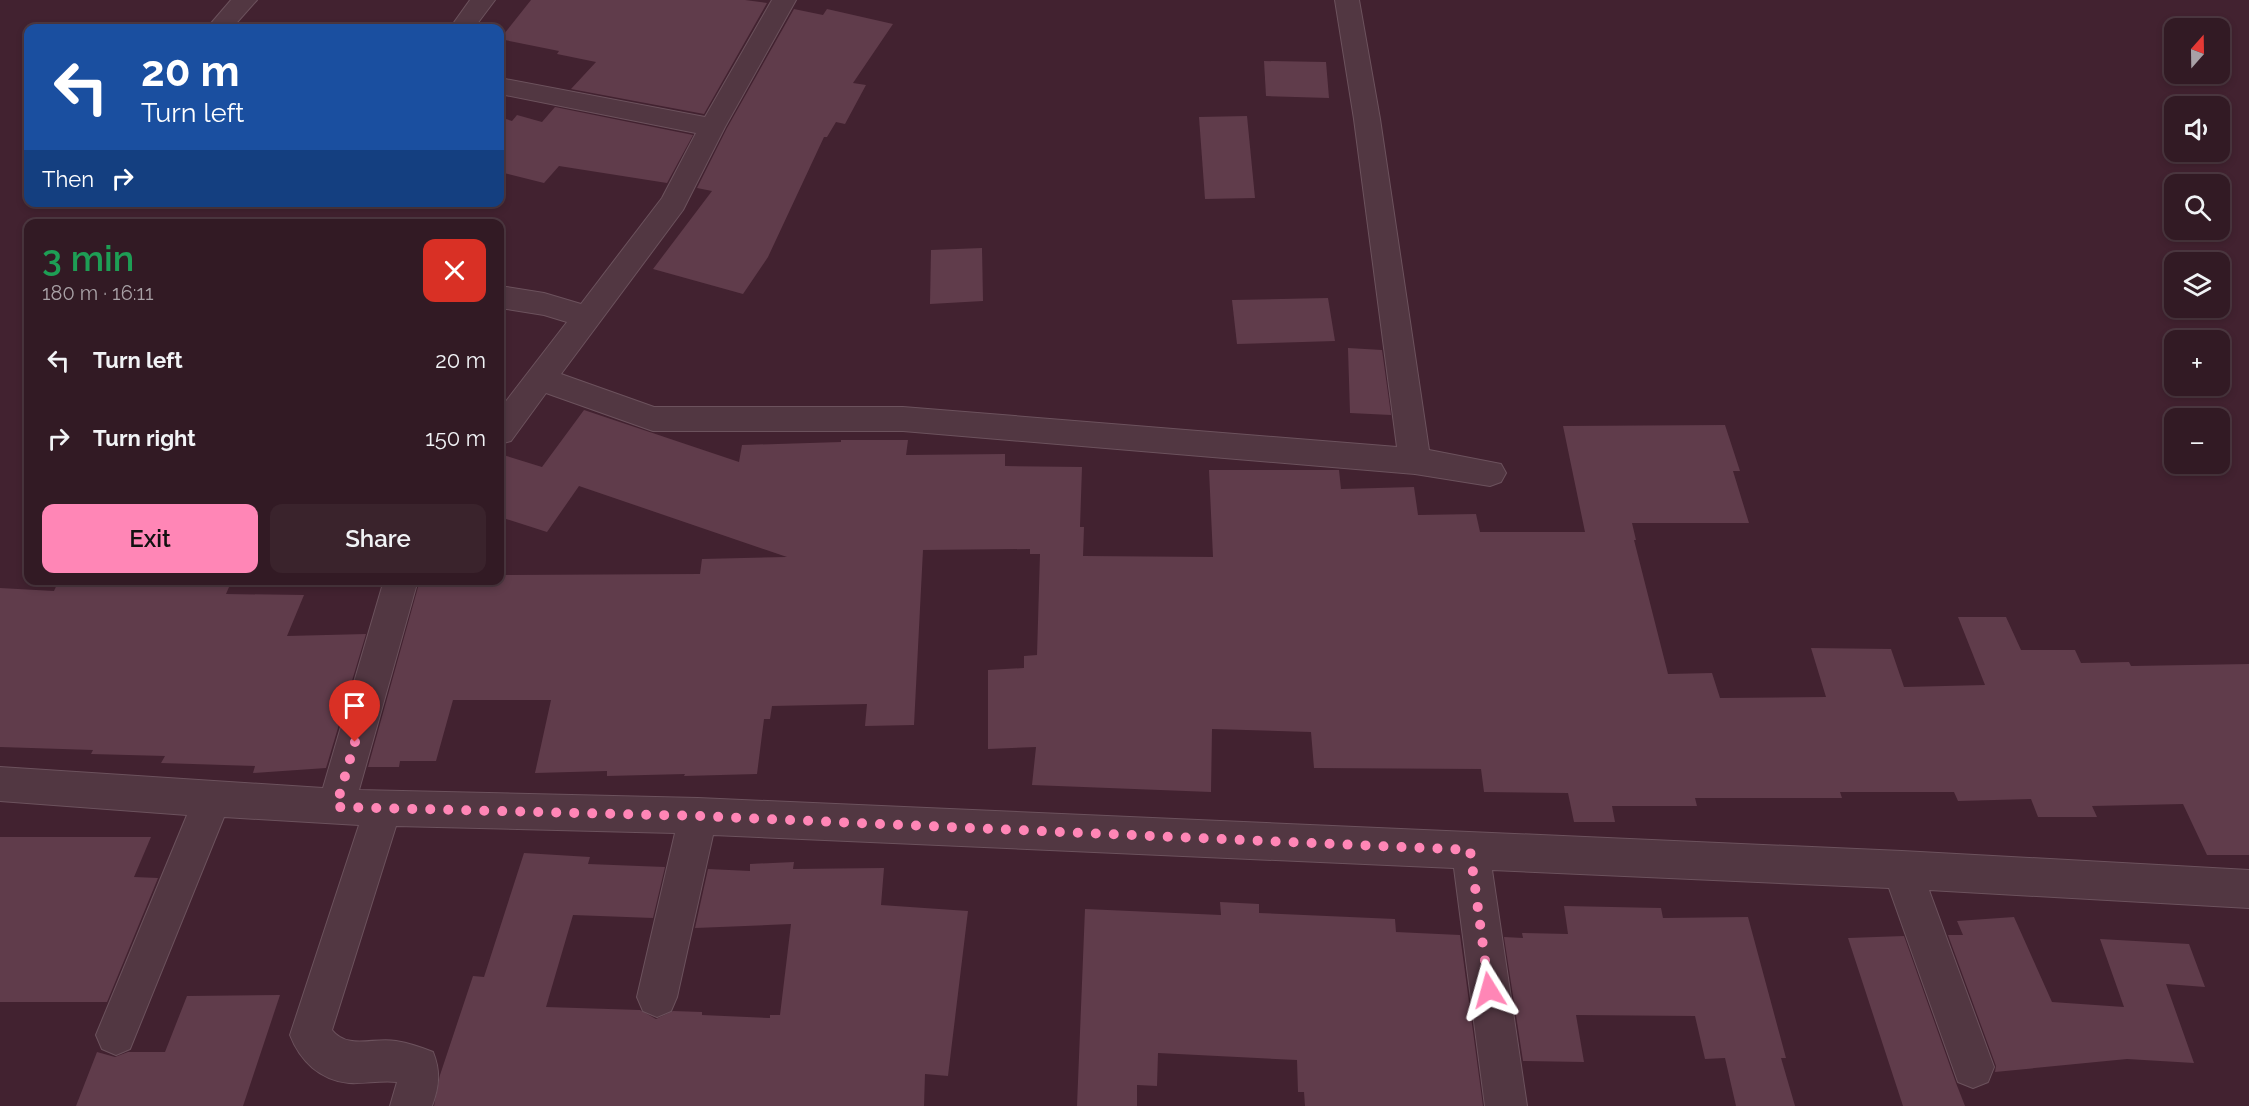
<!DOCTYPE html>
<html lang="en">
<head>
<meta charset="utf-8">
<style>
	body { margin:0; font-family:Raleway,sans-serif; background:#3a232c; color:#f1f3f6; height:100vh; display:flex; flex-direction:column; font-size:22px; white-space:nowrap }
	* { box-sizing:border-box; margin:0 }
	p { font-size:20px; color:#a8a1a6 }
	.icon { flex:none; width:33px; height:33px; fill:none; stroke:currentColor; stroke-width:2; stroke-linecap:round; stroke-linejoin:round }
	.map { position:relative; flex:1; overflow:hidden }
	.panel { position:absolute; left:24px; top:219px; width:480px; height:366px; display:flex; flex-direction:column; background:#321a24; border-radius:12px; box-shadow:0 3px 9px #0003,0 0 0 2px #4d3841 }
	.panel>* { flex:none }
	.top-card { position:absolute; left:24px; top:24px; width:480px; height:183px; border-radius:12px; box-shadow:0 3px 9px #0003,0 0 0 2px #4d3841; background:#1a4fa0; color:#fff; overflow:hidden }
	.needle { width:39px; rotate:20deg }
	.tools { position:absolute; left:2164px; top:18px; display:grid; gap:12px }
	.tools a { display:grid; place-items:center; width:66px; height:66px; border-radius:12px; background:#321a24; box-shadow:0 3px 9px #0003,0 0 0 2px #4d3841; font-size:30px }
	.pin { position:absolute; display:grid; place-items:center; width:51px; height:51px; color:#fff; margin:-62px -26px; border-radius:50% 50% 50% 0; rotate:-45deg; box-shadow:0 0 6px #0007 }
	.pin .icon { rotate:45deg }
	.me { position:absolute; width:66px; margin:-33px; rotate:352deg; stroke-linejoin:round; filter:drop-shadow(0 0 4px #0008) }
	.turn { display:flex; align-items:center; gap:21px; height:126px; padding:0 18px; font-size:27px }
	.turn .icon { width:78px; height:78px; stroke-width:2.5 }
	.turn b { display:block; font-size:42px; line-height:51px }
	.then { display:flex; align-items:center; height:57px; padding:0 18px; background:#0003; gap:12px; font-size:22px }
	.round { display:grid; place-items:center; flex:none; width:63px; height:63px; border-radius:12px; background:#3a232c }
	.headline { display:flex; align-items:center; justify-content:space-between; height:102px; padding:0 18px }
	h1 { font-size:36px; font-weight:600; line-height:45px; color:#1e9e55 }
	.primary-button { display:flex; gap:12px; margin-top:auto; padding:12px 18px }
	.primary-button a { flex:1; height:69px; border-radius:12px; background:#ff86b6; color:#111; font-size:24px; font-weight:600; line-height:69px; text-align:center }
	.primary-button a+a { background:#3a232c; color:#f1f3f6 }
	ul { padding:0; list-style:none }
	li { display:flex; align-items:center; gap:18px; height:78px; padding:0 18px }
	li div { flex:1 }
	li b { display:block; font-size:22px }
	li em { font-style:normal }
	.map>svg:first-child { display:block }
	.building { fill:#603c4b }
	.lines { fill:none; stroke-linecap:round; stroke-linejoin:round }
	.street-casing { stroke:#6c525d; stroke-width:2 }
	.street { fill:#523742; fill-rule:evenodd }
	.route { stroke:#ff86b6; stroke-width:10; stroke-dasharray:0 18 }
</style>
</head>
<body>
<div class="map">
<svg width="2249" height="1106" viewBox="0 0 2249 1106">
	<rect width="100%" height="100%" fill="#422230"/>
	<g class="building">
		<path d="M531,0H745L767,3L704,114L571,89L596,62L557,54L559,51L500,39Z"/>
		<path d="M794,9L823,15L827,9L893,24L853,83L866,85L845,124L836,122L827,137H824L768,257L743,294L653,269L712,191L697,188L727,128Z"/>
		<path d="M1264,61L1326,62L1329,98L1266,96Z"/>
		<path d="M555,107L693,135L667,183L559,166L544,183L500,172V117L512,121L517,115L542,122Z"/>
		<path d="M1247,116L1255,198L1205,199L1199,117Z"/>
		<path d="M982,248L983,301L930,304L931,250Z"/>
		<path d="M1328,298L1335,341L1237,344L1232,300Z"/>
		<path d="M1348,348L1382,350L1391,415L1350,413Z"/>
		<path d="M584,410L739,462L742,445L841,442V440H908L906,455L1005,454V466L1082,467L1080,527H1084L1083,556L1213,557L1209,470H1339L1341,489L1414,487L1418,515L1476,514L1480,532H1585L1563,426L1725,425L1740,471H1733L1749,523H1632L1636,540H1634L1668,674L1712,673L1720,698L1826,697L1811,648L1891,649L1904,687L1985,685L1958,617H2006L2021,650H2075L2081,663L2129,662L2131,666L2249,664V855H2207L2183,804L2092,806L2097,817H2038L2031,799L1958,801L1954,792H1840L1842,798H1695L1697,806H1612L1615,822H1574L1568,793L1484,792L1481,769L1314,768L1311,732L1212,729L1211,792L1032,785L1036,747L988,749V670L1024,668V656L1037,655L1040,554H1030V549L923,550L914,725L865,726L867,704L772,706L770,719H764L757,774L684,776L685,774L607,776V771L535,773L551,700H453L436,761H400L399,767H368L420,580H500V575L700,574L702,559L787,557L579,486L547,532L500,517V454L542,467Z"/>
		<path d="M59,580H232L226,594L304,595L287,636L366,634L326,768L253,773L255,766L161,763L165,756L91,754L93,750L0,747V588L54,591Z"/>
		<path d="M0,837H151L134,877L158,878L107,1002H0Z"/>
		<path d="M524,853L590,857L588,864L665,867L653,918L573,915L546,1007L640,1010L656,1019L673,1011L702,1012V1015L770,1018V1015H780L791,924L695,928L708,869L750,871V864L794,862L793,869L884,868L881,905L968,911L948,1076L925,1074L924,1106H434L440,1075L473,976L484,977Z"/>
		<path d="M1220,902L1259,904V913L1395,919L1396,932L1460,935L1483,1106H1305L1304,1092H1298L1297,1060L1158,1053L1157,1086L1137,1085V1106H1077L1085,909L1221,915Z"/>
		<path d="M1564,906L1661,908L1663,918L1748,917L1786,1058H1781L1795,1106H1736L1725,1058L1705,1059L1695,1016L1576,1015L1584,1062L1523,1061L1504,937L1523,938L1522,933L1568,934Z"/>
		<path d="M2014,917L2052,1002L2124,1007L2100,939L2189,944L2205,987L2166,984L2194,1063L2127,1059L1995,1072L1996,1066L1948,935H1963L1957,921Z"/>
		<path d="M1904,936L1956,1083L1965,1106H1903L1848,938Z"/>
		<path d="M280,995L243,1106H76L97,1052L115,1057L128,1052H165L187,996Z"/>
	</g>
	<g class="lines">
		<defs>
			<g id="street">
				<path d="M231,0H257L232,28H207Z"/>
				<path d="M470,0H495L474,28H450Z"/>
				<path d="M772,0H796L725,127L683,210L561,374L654,407H903L1397,447L1354,119L1335,0H1359L1380,119L1429,450L1501,464L1506,473L1501,482L1490,486L1415,474L903,431H653L546,393L511,441L500,444V409L567,322L544,315L500,308V286L544,293L581,304L662,198L696,133L500,94V78L705,117Z"/>
				<path d="M384,580H418L359,790L698,798L1902,851L2249,870V908L1929,890L1994,1067L1988,1082L1973,1088L1958,1082L1889,888L1492,870L1527,1106H1485L1454,868L713,835L677,997L671,1011L657,1017L643,1011L637,997L675,833L396,826L332,1030C348,1050 373,1037 396,1041C408,1043 421,1047 433,1052C441,1072 439,1087 432,1106H390L397,1082C381,1080 365,1084 349,1083C320,1080 300,1061 290,1035L359,825L224,817L130,1049L116,1055L102,1049L96,1035L187,815L0,801V767L323,788Z"/>
			</g>
		</defs>
		<use href="#street" class="street-casing"/>
		<use href="#street" class="street"/>
	</g>
	<g class="lines">
		<path class="route" d="M355,742L336,807L699,816L1470,850L1489,990"/>
	</g>
</svg>
<div class="tools">
<a><svg class="needle" viewBox="-14 -14 28 28"><path d="M0-13l5 13h-10z" fill="#e53935"/><path d="M0 13l5-13h-10z" fill="#a8a1a6"/></svg></a>
<a><svg class="icon" aria-label="sound" viewBox="0 0 24 24"><path d="M4 9h4l5-4v14l-5-4H4zM17 9q2 3 0 6"/></svg></a>
<a><svg class="icon" aria-label="search" viewBox="0 0 24 24"><circle cx="10" cy="10" r="6"/><path d="M15 15l6 6"/></svg></a>
<a><svg class="icon" aria-label="layers" viewBox="0 0 24 24"><path d="M12 4l9 5-9 5-9-5zM3 14l9 5 9-5"/></svg></a>
<a>+</a>
<a>−</a>
</div>
<div class="pin" style="left:355px;top:742px;background:#d93025"><svg class="icon" aria-label="arrive" viewBox="0 0 24 24"><path d="M6 21V4h12l-3 4 3 4H6"/></svg></div>
<svg class="me" style="left:1489px;top:990px" viewBox="-20 -20 40 40"><path d="M0-17L14 15 0 8-14 15z" fill="#ff86b6" stroke="#fff" stroke-width="4"/></svg>
<div class="top-card">
<div class="turn"><svg class="icon" aria-label="left" viewBox="0 0 24 24"><path d="M17 20v-9H6M10 6l-5 5 5 5"/></svg><div><b>20 m</b>Turn left</div></div>
<div class="then">Then<svg class="icon" aria-label="right" viewBox="0 0 24 24"><path d="M7 20v-9h11M14 6l5 5-5 5"/></svg></div>
</div>
<section class="panel">
<div class="headline"><div><h1>3 min</h1><p>180 m · 16:11</p></div><a class="round" style="background:#d93025;color:#fff"><svg class="icon" aria-label="close" viewBox="0 0 24 24"><path d="M6 6l12 12M18 6L6 18"/></svg></a></div>
<ul>
<li><svg class="icon" aria-label="left" viewBox="0 0 24 24"><path d="M17 20v-9H6M10 6l-5 5 5 5"/></svg><div><b>Turn left</b></div><em>20 m</em></li>
<li><svg class="icon" aria-label="right" viewBox="0 0 24 24"><path d="M7 20v-9h11M14 6l5 5-5 5"/></svg><div><b>Turn right</b></div><em>150 m</em></li>
</ul>
<div class="primary-button"><a>Exit</a><a>Share</a></div>
</section>
</div>
</body>
</html>
